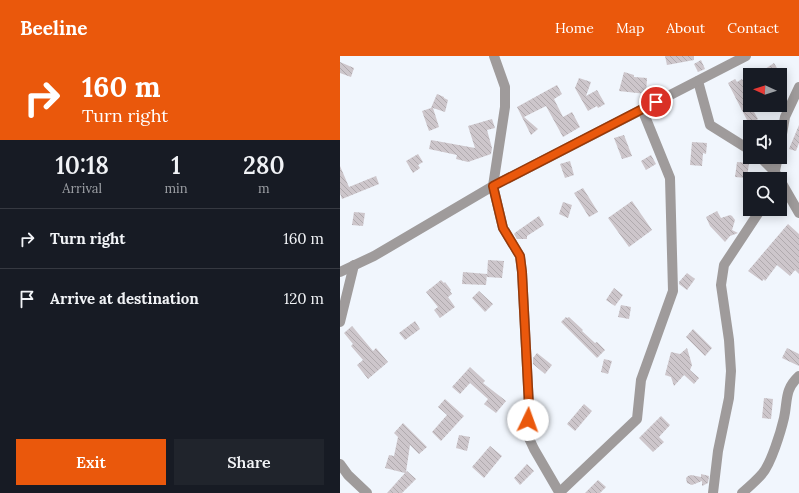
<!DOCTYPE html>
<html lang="en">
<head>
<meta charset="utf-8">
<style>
	body { margin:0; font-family:Lora,serif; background:#20242c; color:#f1f3f6; height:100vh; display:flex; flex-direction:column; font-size:15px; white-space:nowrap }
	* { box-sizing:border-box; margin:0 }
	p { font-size:13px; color:#9ea1a6 }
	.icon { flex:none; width:22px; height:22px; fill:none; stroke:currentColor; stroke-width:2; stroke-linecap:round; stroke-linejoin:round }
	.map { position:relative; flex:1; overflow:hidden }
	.details { display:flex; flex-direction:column; background:#171b24; width:340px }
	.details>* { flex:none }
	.hud { background:#ea580c; color:#fff; overflow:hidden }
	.needle { width:26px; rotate:273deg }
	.tools { position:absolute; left:403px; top:12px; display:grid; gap:8px }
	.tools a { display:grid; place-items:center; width:44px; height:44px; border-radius:0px; background:#171b24; box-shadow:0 2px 10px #0003; font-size:20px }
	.pin { position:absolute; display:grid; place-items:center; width:34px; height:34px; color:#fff; margin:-17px; border:2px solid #fff; border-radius:50%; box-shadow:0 1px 4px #0007 }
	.me { position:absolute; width:44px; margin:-22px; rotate:3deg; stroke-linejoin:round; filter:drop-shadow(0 0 3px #0008) }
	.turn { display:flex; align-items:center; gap:14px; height:84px; padding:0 16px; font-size:18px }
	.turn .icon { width:52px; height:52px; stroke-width:2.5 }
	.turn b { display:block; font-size:28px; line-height:34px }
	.eta { display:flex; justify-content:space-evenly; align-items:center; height:68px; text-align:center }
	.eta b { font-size:24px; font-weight:600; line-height:28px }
	.cta { display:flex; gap:8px; margin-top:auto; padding:8px 16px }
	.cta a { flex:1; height:46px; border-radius:0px; background:#ea580c; color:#fff; font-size:16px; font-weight:600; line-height:46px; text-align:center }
	.cta a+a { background:#20242c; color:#f1f3f6 }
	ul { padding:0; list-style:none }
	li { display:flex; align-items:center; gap:12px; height:60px; padding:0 16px; border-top:1px solid #363941 }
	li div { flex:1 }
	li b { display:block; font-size:15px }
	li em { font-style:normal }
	header { display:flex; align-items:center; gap:24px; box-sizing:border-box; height:56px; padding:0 20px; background:#ea580c; color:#fff }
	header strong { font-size:19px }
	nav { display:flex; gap:22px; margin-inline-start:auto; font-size:14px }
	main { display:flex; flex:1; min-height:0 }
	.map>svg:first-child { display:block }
	.building { fill:url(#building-back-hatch) }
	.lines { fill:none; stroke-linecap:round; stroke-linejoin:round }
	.street { stroke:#9f9b9b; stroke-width:10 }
	.route-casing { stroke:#983908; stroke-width:10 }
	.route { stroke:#ea580c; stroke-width:7 }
</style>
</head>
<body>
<header>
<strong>Beeline</strong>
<nav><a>Home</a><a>Map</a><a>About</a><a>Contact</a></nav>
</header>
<main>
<section class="details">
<div class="hud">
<div class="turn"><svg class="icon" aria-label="right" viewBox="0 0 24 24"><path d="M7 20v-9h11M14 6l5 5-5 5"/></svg><div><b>160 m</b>Turn right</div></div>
</div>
<div class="eta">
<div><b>10:18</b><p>Arrival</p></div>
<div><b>1</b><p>min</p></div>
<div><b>280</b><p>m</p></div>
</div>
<ul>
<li><svg class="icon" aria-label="right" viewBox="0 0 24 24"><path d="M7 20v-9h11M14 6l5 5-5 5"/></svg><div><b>Turn right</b></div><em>160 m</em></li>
<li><svg class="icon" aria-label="arrive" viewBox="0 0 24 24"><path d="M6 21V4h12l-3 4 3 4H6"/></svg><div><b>Arrive at destination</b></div><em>120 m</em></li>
</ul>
<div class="cta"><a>Exit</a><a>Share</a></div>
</section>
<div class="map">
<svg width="459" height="437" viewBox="0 0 459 437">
	<defs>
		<pattern id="building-back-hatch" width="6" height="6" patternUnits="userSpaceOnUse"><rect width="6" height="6" fill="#cdc6cb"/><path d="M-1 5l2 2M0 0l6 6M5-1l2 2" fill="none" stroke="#b0aaae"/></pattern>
	</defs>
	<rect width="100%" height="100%" fill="#f1f6fd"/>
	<g class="building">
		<path d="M325,0H354V4L327,9Z"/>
		<path d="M361,4L365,13L358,16L354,8Z"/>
		<path d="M0,6L14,12L11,21L0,17Z"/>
		<path d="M434,7L441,19H428L425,13Z"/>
		<path d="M284,16L294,19V21L307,22L306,38L279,35Z"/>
		<path d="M239,22L251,26L246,40L257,34L265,48L258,52L257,50L248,55L235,32Z"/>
		<path d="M395,23L397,26L402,23L410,38V49L418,63L409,68L388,27Z"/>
		<path d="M217,29L222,38L214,43L223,61L232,56L240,71L223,81L206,50L184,61L198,73L191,79L177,51Z"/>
		<path d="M97,38L104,41V42L108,44L105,56L93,52L99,71L89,75L82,55L91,52Z"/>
		<path d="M152,63L155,72L147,74L152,92L151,98L128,106L116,103L117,99L89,93L91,84L135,92L128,70Z"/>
		<path d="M459,69V87L456,95L449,93Z"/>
		<path d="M284,79L292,100L282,103L274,82Z"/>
		<path d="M352,86L367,87L366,98L363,97L362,110L350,109Z"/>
		<path d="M78,98L83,106L78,109L80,112L73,117L66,105Z"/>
		<path d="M311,99L316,108L306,114L301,105Z"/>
		<path d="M230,105L234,119L225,122L220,108Z"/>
		<path d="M397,106L409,107L407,122L395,121Z"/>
		<path d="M0,110L9,131L36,120L39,128L2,143L0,137Z"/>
		<path d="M243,132L258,156L249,161L234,137Z"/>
		<path d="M292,145L312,174L289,191L268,162Z"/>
		<path d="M223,146L232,149L228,162L219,158Z"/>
		<path d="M377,155L381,162L390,159L392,160L395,164L392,174L398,177L390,180L385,186L370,170L366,161Z"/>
		<path d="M14,156L25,157L23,170L12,169Z"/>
		<path d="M199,160L204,169L187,180V183H177L174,178L176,176Z"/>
		<path d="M448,168L459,178V218L455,214L450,220L437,209L425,225L424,223L422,225L408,215Z"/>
		<path d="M148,204L164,205L162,222L147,221Z"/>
		<path d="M123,216L147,218L146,229L122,228Z"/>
		<path d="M347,217L355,223L347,234L339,228V226Z"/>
		<path d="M101,224L104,227L105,226L111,234L110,235L112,238L108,241L115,251L100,262L94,254L98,251L86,236Z"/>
		<path d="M274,232L283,239L275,250L266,244Z"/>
		<path d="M139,235L153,248L145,256L132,242Z"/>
		<path d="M281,249L291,251L289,263L278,261Z"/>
		<path d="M226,261L227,262L229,261L243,274L242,275L255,287L257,286L265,294L257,302L221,266Z"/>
		<path d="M75,265L80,273L65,284L59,277Z"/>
		<path d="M12,270L33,295L36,292L48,306L28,323L17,309L23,304L11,290L13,288L4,277Z"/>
		<path d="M353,273L372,292L365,300L346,281Z"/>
		<path d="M347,292L352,309L350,314L359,322L354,328L344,319L334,330L331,321L325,319L331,296L340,298Z"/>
		<path d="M447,292L459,298V310L442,302Z"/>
		<path d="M197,297L212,309L205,318L193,308V302Z"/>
		<path d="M264,303L272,305L268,318L261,316Z"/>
		<path d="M130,311L145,325L143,327L166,345L156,357L144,348L148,343L130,327L120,338L112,331Z"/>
		<path d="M424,342L433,343L431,363L422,362Z"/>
		<path d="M105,343L124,360L101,385L92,376L107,359L98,351Z"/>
		<path d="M244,348L252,355L235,375L227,368Z"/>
		<path d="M321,360L330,369L319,381L324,386L313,396L299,382Z"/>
		<path d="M63,367L87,391L79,398L70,389L66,416L67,415L76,423L62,437H47L65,417L45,412L49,399L54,400L58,381L54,377Z"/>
		<path d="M119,379L130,381L127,395L116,392Z"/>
		<path d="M150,390L162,400L144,422L132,411Z"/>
		<path d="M187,408L194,415L180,429L174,422Z"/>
		<path d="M361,418L369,420L368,427L362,430V425L352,429L347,427L346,422L348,420L351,419L361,421Z"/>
		<path d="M258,424L266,431L260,437H245Z"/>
	</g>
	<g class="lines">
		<g class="street">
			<path d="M154,0L165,31V51L153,130L163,172L180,200L182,216L189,350L187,378L194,393L219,436"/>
			<path d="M358,25L370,69L410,94"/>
			<path d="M440,89L445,61L459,31"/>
			<path d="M420,101L435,116L439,123"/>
			<path d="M434,119L438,101"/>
			<path d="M440,124L459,157"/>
			<path d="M0,216L34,200L153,130L406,0"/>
			<path d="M0,266L14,209"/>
			<path d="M0,408L8,419L27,437"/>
			<path d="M219,437L297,363L301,324L333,235L330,122L302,53"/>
			<path d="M373,437L378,395L389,342L391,315L389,284L381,229L384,209L421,153"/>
			<path d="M402,437C409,431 416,425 422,418C431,408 441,375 444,362C448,344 444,334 459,320"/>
		</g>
	</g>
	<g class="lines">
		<defs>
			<path id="route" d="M188,364L189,350L182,216L180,200L163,172L153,130L316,46"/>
		</defs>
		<use href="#route" class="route-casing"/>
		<use href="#route" class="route"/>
	</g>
</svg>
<div class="tools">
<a><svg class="needle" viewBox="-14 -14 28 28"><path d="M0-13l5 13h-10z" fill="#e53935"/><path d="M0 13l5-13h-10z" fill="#9ea1a6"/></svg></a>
<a><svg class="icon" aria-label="sound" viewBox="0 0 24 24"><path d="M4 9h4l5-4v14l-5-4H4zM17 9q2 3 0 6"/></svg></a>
<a><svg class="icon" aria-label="search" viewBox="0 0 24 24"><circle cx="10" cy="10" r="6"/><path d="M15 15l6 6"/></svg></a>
</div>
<div class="pin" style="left:316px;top:46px;background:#d93025"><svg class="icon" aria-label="arrive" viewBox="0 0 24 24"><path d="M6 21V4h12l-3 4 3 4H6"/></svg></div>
<svg class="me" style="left:188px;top:364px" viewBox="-20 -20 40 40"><circle r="19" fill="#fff"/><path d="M0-13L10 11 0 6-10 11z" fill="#ea580c"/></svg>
</div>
</main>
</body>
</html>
